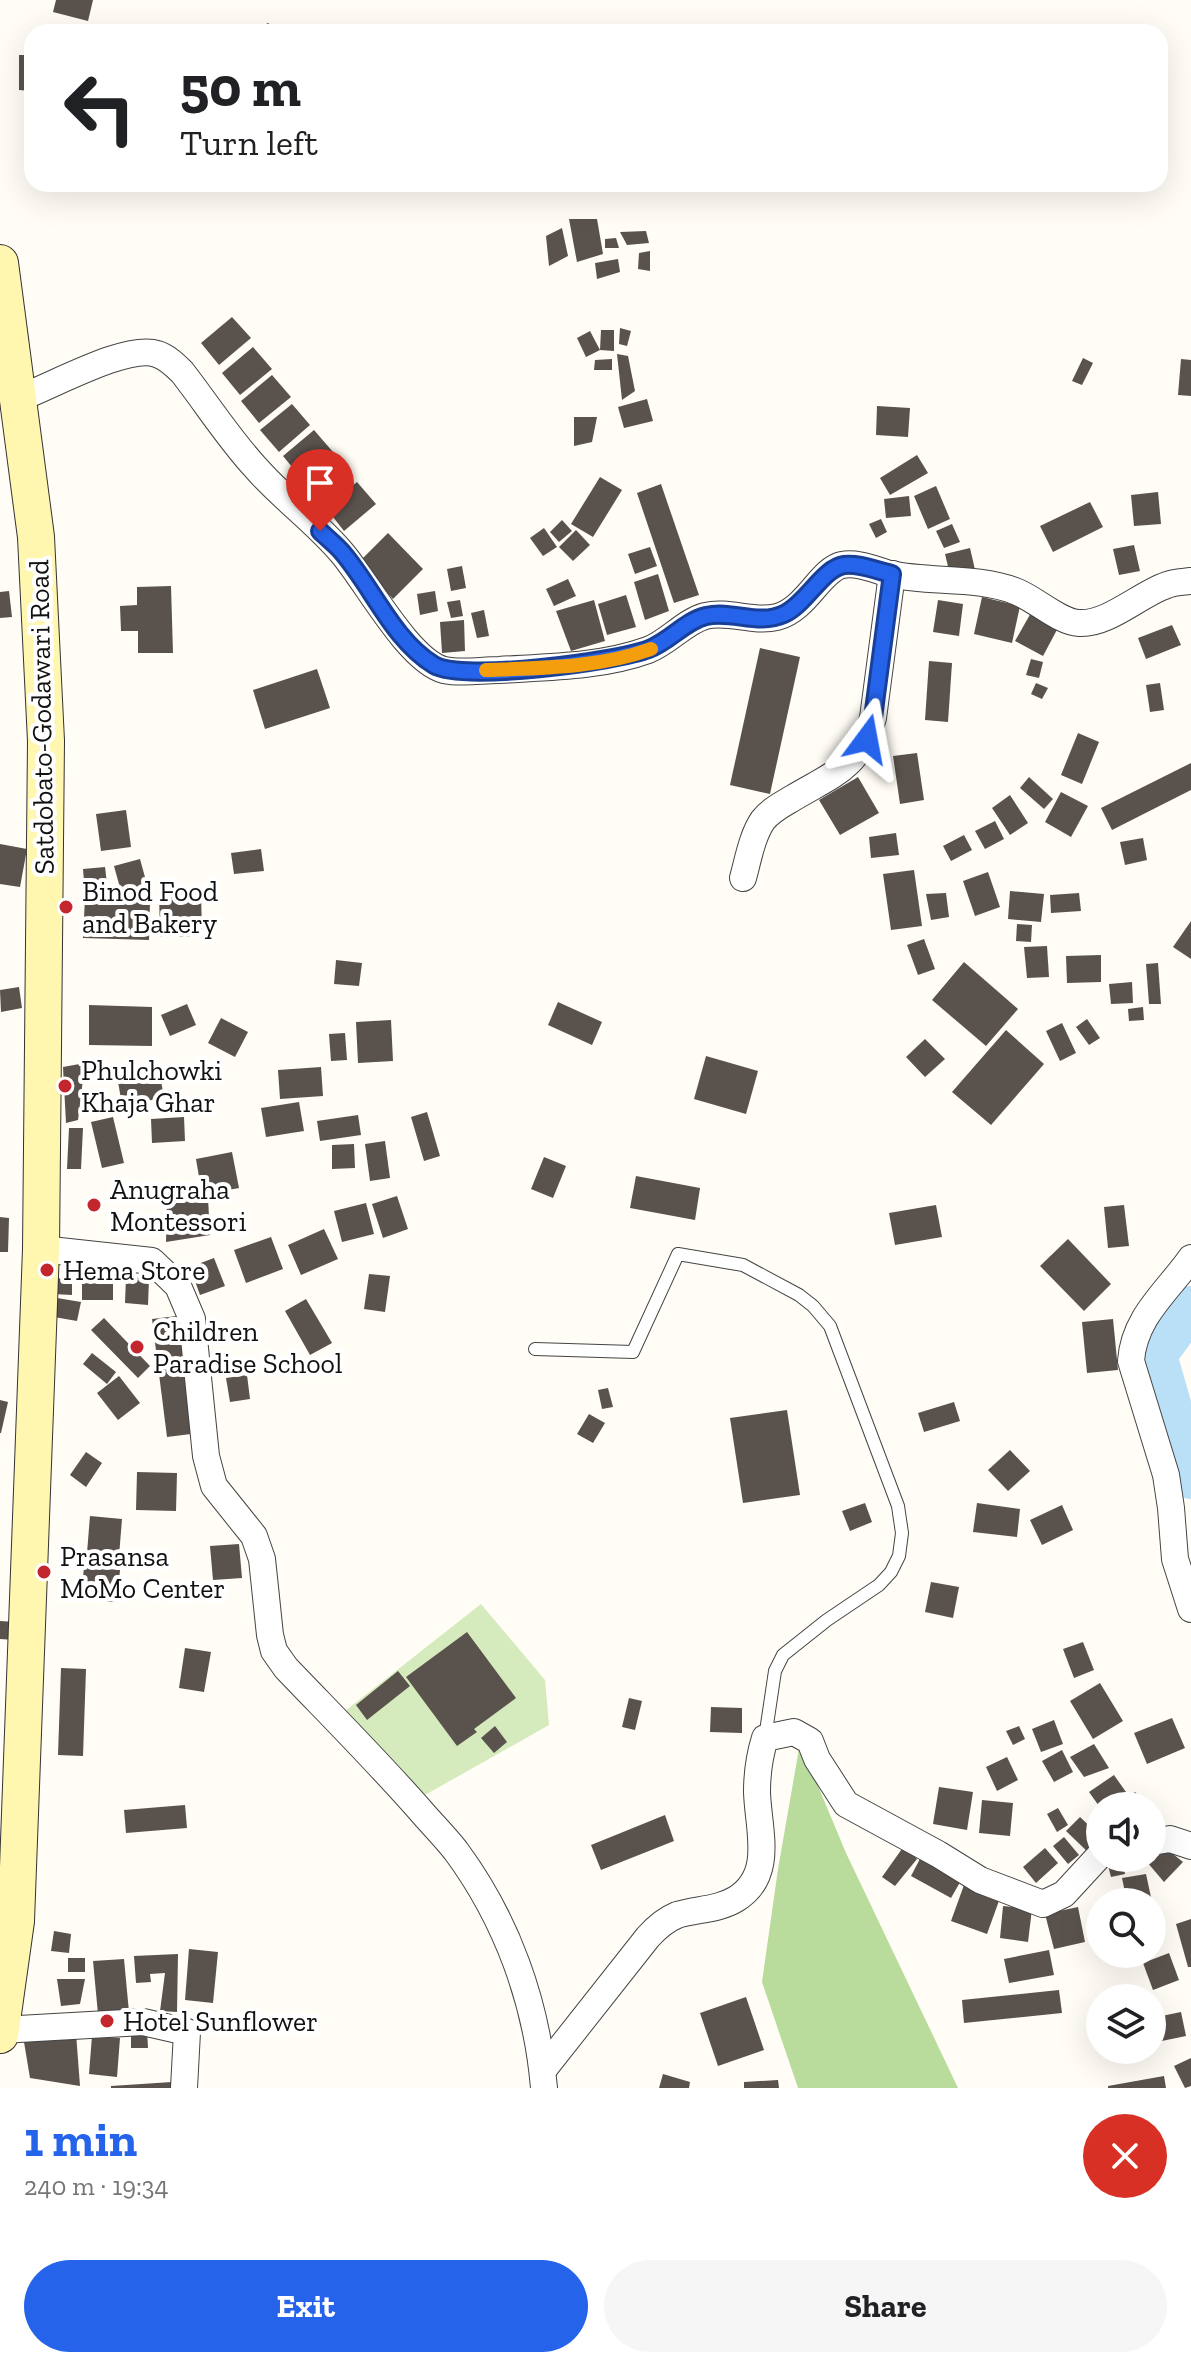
<!DOCTYPE html>
<html lang="en">
<head>
<meta charset="utf-8">
<style>
	body { margin:0; font-family:"Zilla Slab",serif; background:#f6f6f6; color:#202124; height:100vh; display:flex; flex-direction:column; font-size:30px; white-space:nowrap }
	* { box-sizing:border-box; margin:0 }
	p { font-size:26px; color:#757577 }
	.icon { flex:none; width:44px; height:44px; fill:none; stroke:currentColor; stroke-width:2; stroke-linecap:round; stroke-linejoin:round }
	.map { position:relative; height:2088px; overflow:hidden }
	.side { display:flex; flex-direction:column; background:#fff; flex:1 }
	.side>* { flex:none }
	.top-card { position:absolute; left:24px; top:24px; width:1144px; height:168px; border-radius:24px; box-shadow:0 8px 32px #0002; background:#fff; color:#202124; overflow:hidden }
	.tools { position:absolute; left:1086px; top:1792px; display:grid; gap:16px }
	.tools a { display:grid; place-items:center; width:80px; height:80px; border-radius:50%; background:#fff; box-shadow:0 8px 32px #0002; font-size:40px }
	.pin { position:absolute; display:grid; place-items:center; width:68px; height:68px; color:#fff; margin:-82px -34px; border-radius:50% 50% 50% 0; rotate:-45deg; box-shadow:0 0 8px #0007 }
	.pin .icon { rotate:45deg }
	.me { position:absolute; width:88px; margin:-44px; rotate:13deg; stroke-linejoin:round; filter:drop-shadow(0 0 6px #0008) }
	.turn { display:flex; align-items:center; gap:28px; height:168px; padding:0 24px; font-size:36px }
	.turn .icon { width:104px; height:104px; stroke-width:2.5 }
	.turn b { display:block; font-size:56px; line-height:68px }
	.round { display:grid; place-items:center; flex:none; width:84px; height:84px; border-radius:42px; background:#f6f6f6 }
	.overview { display:flex; align-items:center; justify-content:space-between; height:136px; padding:0 24px }
	h1 { font-size:48px; font-weight:800; line-height:60px; color:#2563eb }
	.primary-button { display:flex; gap:16px; margin-top:auto; padding:16px 24px }
	.primary-button a { flex:1; height:92px; border-radius:48px; background:#2563eb; color:#fff; font-size:32px; font-weight:800; line-height:92px; text-align:center }
	.primary-button a+a { background:#f6f6f6; color:#202124 }
	.map>svg:first-child { display:block }
	.green { fill:#d5ebbd }
	.forest { fill:#b9dc9c }
	.lines { fill:none; stroke-linecap:round; stroke-linejoin:round }
	.river { stroke:#b9e0f7; stroke-width:42 }
	.building { fill:#5a524d }
	.lane-casing { stroke:#444; stroke-width:14 }
	.street-casing { stroke:#444; stroke-width:28 }
	.secondary-casing { stroke:#333; stroke-width:38 }
	.lane { stroke:#fff; stroke-width:12 }
	.street { stroke:#fff; stroke-width:26 }
	.secondary { stroke:#fff6b0; stroke-width:36 }
	.route-casing { stroke:#184099; stroke-width:20 }
	.route { stroke:#2563eb; stroke-width:14 }
	.slow { stroke:#f59e0b; stroke-width:14 }
	.poi-dot { fill:#c4262e; stroke:#fff; stroke-width:3 }
	.labels { text-anchor:middle; stroke-width:8; stroke-linejoin:round; paint-order:stroke }
	.street-label { font-size:28px; fill:#111; stroke:#fff }
	.poi-label { font-size:28px; fill:#111; stroke:#fff; text-anchor:start }
</style>
</head>
<body>
<div class="map">
<svg width="1191" height="2088" viewBox="0 0 1191 2088">
	<rect width="100%" height="100%" fill="#fffdf5"/>
	<path class="green" d="M481,1604L545,1680L549,1725L425,1795L345,1711Z"/>
	<path class="forest" d="M800,1743L846,1853L958,2088H798L762,1982L778,1869Z"/>
	<g class="lines">
		<path class="river" d="M1191,1307L1156,1355L1191,1478"/>
	</g>
	<g class="building">
		<path d="M56,0H93L88,21L53,12Z"/>
		<path d="M267,23L285,29L284,32H264Z"/>
		<path d="M19,55H32V91L19,90Z"/>
		<path d="M569,219H597L603,254L577,262Z"/>
		<path d="M562,228L568,256L549,266L546,236Z"/>
		<path d="M646,231L649,243L627,245L620,232Z"/>
		<path d="M616,238L619,248H605V239Z"/>
		<path d="M650,251V271L638,269L639,253Z"/>
		<path d="M618,259L620,272L597,279L595,263Z"/>
		<path d="M232,317L251,338L219,365L201,343Z"/>
		<path d="M620,328L631,331L627,346L619,344Z"/>
		<path d="M601,330H614V351L600,350Z"/>
		<path d="M590,331L600,350L586,357L577,338Z"/>
		<path d="M253,347L272,369L240,395L222,373Z"/>
		<path d="M617,354L628,356L635,391L622,400Z"/>
		<path d="M1083,358L1093,363L1082,385L1072,381Z"/>
		<path d="M612,359V370H594L595,360Z"/>
		<path d="M1181,359L1191,360V396L1178,395Z"/>
		<path d="M272,375L291,397L259,423L241,401Z"/>
		<path d="M647,399L653,421L624,428L618,407Z"/>
		<path d="M292,404L310,425L279,452L260,430Z"/>
		<path d="M877,406L910,408L908,437L876,435Z"/>
		<path d="M574,417H597L592,442L574,446Z"/>
		<path d="M314,430L333,452L301,478L283,456Z"/>
		<path d="M917,455L928,473L890,495L880,478Z"/>
		<path d="M335,456L353,478L322,505L304,483Z"/>
		<path d="M600,477L622,490L593,537L571,524Z"/>
		<path d="M357,482L376,504L344,531L326,508Z"/>
		<path d="M661,484L699,595L674,603L637,493Z"/>
		<path d="M936,486L950,519L928,529L914,496Z"/>
		<path d="M1158,492L1161,524L1134,526L1131,495Z"/>
		<path d="M909,496L911,516L886,518L884,499Z"/>
		<path d="M1090,502L1103,527L1053,552L1040,526Z"/>
		<path d="M881,519L887,532L876,538L869,524Z"/>
		<path d="M562,520L572,531L559,542L550,532Z"/>
		<path d="M952,524L960,542L944,548L936,531Z"/>
		<path d="M544,528L557,547L543,556L530,538Z"/>
		<path d="M576,530L590,545L573,561L559,547Z"/>
		<path d="M388,533L423,569L393,599L358,563Z"/>
		<path d="M1134,545L1140,571L1119,575L1113,549Z"/>
		<path d="M650,547L657,566L635,574L628,554Z"/>
		<path d="M970,548L976,574L951,579L945,554Z"/>
		<path d="M462,566L466,588L451,591L447,569Z"/>
		<path d="M658,574L669,611L645,620L634,582Z"/>
		<path d="M568,579L576,596L554,606L546,589Z"/>
		<path d="M171,586L173,653H138V631H121L120,606L137,605V587Z"/>
		<path d="M9,591L12,617L0,618V592Z"/>
		<path d="M435,591L438,611L420,615L417,594Z"/>
		<path d="M626,595L636,627L607,635L598,604Z"/>
		<path d="M982,597L1020,606L1012,643L974,634Z"/>
		<path d="M460,600L463,616L451,618L447,602Z"/>
		<path d="M594,600L605,641L571,651L556,611Z"/>
		<path d="M938,600L963,604L959,636L933,632Z"/>
		<path d="M484,610L489,636L477,638L471,613Z"/>
		<path d="M1032,611L1059,626L1043,656L1015,641Z"/>
		<path d="M464,620L465,651L442,653L440,622Z"/>
		<path d="M1172,625L1181,645L1146,659L1138,638Z"/>
		<path d="M760,648L800,657L770,794L730,785Z"/>
		<path d="M1031,659L1043,662L1039,678L1026,675Z"/>
		<path d="M929,661L952,663L948,722L925,720Z"/>
		<path d="M317,669L330,708L265,729L253,690Z"/>
		<path d="M1036,683L1048,688L1042,699L1031,694Z"/>
		<path d="M1160,683L1164,710L1150,712L1146,685Z"/>
		<path d="M1078,733L1099,742L1082,784L1061,775Z"/>
		<path d="M917,753L924,800L900,804L893,756Z"/>
		<path d="M1191,763V790L1112,830L1101,808Z"/>
		<path d="M858,777L879,813L840,835L819,800Z"/>
		<path d="M1029,777L1053,799L1044,809L1020,788Z"/>
		<path d="M1061,792L1088,806L1071,837L1045,822Z"/>
		<path d="M1010,795L1028,823L1010,835L992,808Z"/>
		<path d="M126,810L131,847L101,851L96,814Z"/>
		<path d="M995,821L1004,839L985,849L975,831Z"/>
		<path d="M896,833L899,855L871,858L869,837Z"/>
		<path d="M964,835L972,850L951,861L943,846Z"/>
		<path d="M1143,838L1147,860L1125,865L1120,842Z"/>
		<path d="M0,844L27,849L20,887L0,884Z"/>
		<path d="M261,849L264,871L234,874L231,853Z"/>
		<path d="M140,859L148,888L122,895L114,866Z"/>
		<path d="M105,867L108,892L85,894L83,869Z"/>
		<path d="M914,870L922,926L891,930L883,874Z"/>
		<path d="M988,872L1000,907L975,916L963,881Z"/>
		<path d="M201,889L202,936L160,937L159,890Z"/>
		<path d="M1010,891L1044,894L1041,922L1008,919Z"/>
		<path d="M946,893L949,917L931,920L926,894Z"/>
		<path d="M1079,893L1081,911L1051,913L1050,895Z"/>
		<path d="M85,898L150,901L149,940L83,938Z"/>
		<path d="M1191,921V959L1173,947Z"/>
		<path d="M1017,924L1032,925L1031,942L1016,941Z"/>
		<path d="M924,939L935,969L918,975L907,945Z"/>
		<path d="M1047,946L1049,977L1027,978L1024,947Z"/>
		<path d="M1101,955V982L1067,983L1066,956Z"/>
		<path d="M336,960L362,963L359,986L334,984Z"/>
		<path d="M964,962L1018,1009L986,1046L932,1000Z"/>
		<path d="M1158,963L1161,1004H1149L1146,964Z"/>
		<path d="M1132,982L1133,1003L1111,1004L1109,984Z"/>
		<path d="M19,987L22,1008L1,1012L0,990Z"/>
		<path d="M558,1002L602,1022L592,1045L548,1025Z"/>
		<path d="M187,1004L196,1025L170,1036L161,1015Z"/>
		<path d="M89,1005L152,1007V1046L89,1045Z"/>
		<path d="M1143,1007L1144,1020L1129,1021L1128,1009Z"/>
		<path d="M221,1018L248,1032L235,1057L208,1043Z"/>
		<path d="M1087,1019L1100,1038L1089,1045L1076,1027Z"/>
		<path d="M391,1020L393,1061L358,1063L356,1022Z"/>
		<path d="M1062,1023L1076,1053L1060,1061L1046,1031Z"/>
		<path d="M1006,1030L1044,1064L991,1125L952,1092Z"/>
		<path d="M345,1033L347,1060L331,1061L329,1034Z"/>
		<path d="M925,1039L945,1059L925,1077L906,1057Z"/>
		<path d="M706,1056L758,1071L746,1114L694,1099Z"/>
		<path d="M85,1063L78,1120L66,1123L63,1067Z"/>
		<path d="M158,1063L164,1098L122,1105L116,1070Z"/>
		<path d="M321,1067L323,1096L280,1099L278,1070Z"/>
		<path d="M299,1102L304,1131L266,1137L261,1108Z"/>
		<path d="M427,1112L440,1156L424,1161L411,1117Z"/>
		<path d="M358,1115L361,1135L320,1141L317,1121Z"/>
		<path d="M113,1117L124,1163L102,1168L91,1122Z"/>
		<path d="M184,1117L185,1141L152,1143L151,1119Z"/>
		<path d="M69,1128H83L81,1169H67Z"/>
		<path d="M385,1141L390,1178L370,1181L365,1144Z"/>
		<path d="M354,1144L355,1168L332,1169V1145Z"/>
		<path d="M232,1152L239,1188L202,1195L196,1159Z"/>
		<path d="M544,1157L566,1166L553,1198L531,1189Z"/>
		<path d="M636,1176L700,1188L695,1220L630,1208Z"/>
		<path d="M167,1195L208,1198L210,1235L166,1242Z"/>
		<path d="M397,1196L408,1229L383,1238L372,1204Z"/>
		<path d="M366,1203L374,1234L342,1242L334,1211Z"/>
		<path d="M936,1205L942,1237L895,1245L889,1213Z"/>
		<path d="M1124,1205L1129,1246L1108,1248L1104,1207Z"/>
		<path d="M0,1217L9,1218L8,1252H0Z"/>
		<path d="M324,1229L338,1259L301,1275L288,1245Z"/>
		<path d="M271,1237L283,1269L246,1283L234,1250Z"/>
		<path d="M1068,1239L1111,1284L1084,1311L1040,1266Z"/>
		<path d="M214,1258L225,1286L200,1295L190,1267Z"/>
		<rect x="82" y="1263" width="31" height="37"/>
		<path d="M369,1274L390,1276L385,1312L364,1309Z"/>
		<path d="M126,1277L149,1278L148,1305L125,1303Z"/>
		<path d="M54,1278L72,1279V1295L53,1294Z"/>
		<path d="M57,1298L81,1302L77,1321L54,1317Z"/>
		<path d="M306,1299L332,1343L310,1355L285,1311Z"/>
		<path d="M185,1315L199,1433L167,1437L152,1319Z"/>
		<path d="M104,1318L150,1366L138,1378L91,1330Z"/>
		<path d="M1113,1319L1118,1370L1087,1373L1082,1322Z"/>
		<path d="M92,1353L116,1372L107,1384L83,1364Z"/>
		<path d="M247,1375L250,1399L230,1402L226,1378Z"/>
		<path d="M119,1376L140,1403L118,1420L97,1393Z"/>
		<path d="M608,1388L613,1407L602,1409L598,1390Z"/>
		<path d="M0,1400L8,1402L1,1433H0Z"/>
		<path d="M954,1402L960,1421L924,1432L918,1413Z"/>
		<path d="M787,1410L800,1495L743,1503L730,1418Z"/>
		<path d="M589,1414L605,1423L593,1443L577,1434Z"/>
		<path d="M1010,1450L1030,1471L1008,1491L988,1470Z"/>
		<path d="M86,1452L102,1463L86,1487L70,1475Z"/>
		<path d="M137,1472L177,1473L176,1511L136,1510Z"/>
		<path d="M865,1503L872,1522L850,1531L842,1511Z"/>
		<path d="M977,1503L1020,1509L1017,1537L973,1532Z"/>
		<path d="M1062,1505L1073,1530L1042,1545L1030,1520Z"/>
		<path d="M90,1516L122,1519L119,1556L87,1553Z"/>
		<path d="M239,1544L242,1578L213,1580L210,1546Z"/>
		<path d="M84,1567L120,1570L117,1602L81,1599Z"/>
		<path d="M931,1582L959,1587L953,1618L925,1612Z"/>
		<path d="M0,1621L16,1622L15,1640L0,1639Z"/>
		<path d="M467,1632L516,1698L474,1729L477,1732L457,1746L406,1677Z"/>
		<path d="M1083,1642L1094,1670L1074,1678L1063,1649Z"/>
		<path d="M185,1648L211,1652L204,1692L179,1688Z"/>
		<path d="M61,1668L86,1669L83,1756L58,1755Z"/>
		<path d="M398,1671L410,1686L367,1720L356,1705Z"/>
		<path d="M1100,1683L1123,1721L1093,1739L1070,1701Z"/>
		<path d="M629,1698L642,1701L635,1730L622,1727Z"/>
		<path d="M711,1707L742,1708V1733L710,1732Z"/>
		<path d="M1172,1718L1185,1748L1147,1764L1134,1733Z"/>
		<path d="M1054,1720L1063,1744L1041,1752L1032,1729Z"/>
		<path d="M495,1726L507,1742L494,1753L481,1738Z"/>
		<path d="M1019,1726L1025,1739L1013,1745L1006,1731Z"/>
		<path d="M1094,1744L1109,1768L1084,1777L1070,1757Z"/>
		<path d="M1062,1750L1073,1772L1054,1782L1042,1761Z"/>
		<path d="M1007,1757L1018,1780L997,1791L986,1767Z"/>
		<path d="M1114,1775L1126,1792L1105,1806H1099L1089,1792Z"/>
		<path d="M939,1787L973,1792L967,1830L933,1824Z"/>
		<path d="M1135,1792L1147,1806H1120Z"/>
		<path d="M982,1800L1013,1803L1010,1836L979,1833Z"/>
		<path d="M185,1805L187,1828L126,1833L124,1810Z"/>
		<path d="M1058,1808L1068,1825L1057,1832L1047,1814Z"/>
		<path d="M665,1815L674,1841L601,1870L591,1845Z"/>
		<path d="M1080,1817L1100,1836V1845L1091,1855L1066,1831Z"/>
		<path d="M1064,1837L1079,1855L1068,1864L1053,1846Z"/>
		<path d="M904,1846L917,1859L895,1886L882,1877Z"/>
		<path d="M1045,1848L1058,1863L1036,1883L1023,1867Z"/>
		<path d="M1168,1850L1183,1862L1164,1882L1147,1862Z"/>
		<path d="M922,1855L963,1877L951,1898L911,1876Z"/>
		<path d="M1106,1858H1122L1125,1874L1111,1877Z"/>
		<path d="M1146,1874L1152,1902H1127L1122,1878Z"/>
		<path d="M964,1885L1000,1898L987,1934L951,1921Z"/>
		<path d="M1003,1906L1032,1909L1028,1942L1000,1938Z"/>
		<path d="M1078,1907L1085,1942L1054,1949L1045,1914Z"/>
		<path d="M1191,1919V1967H1188L1176,1924Z"/>
		<path d="M54,1931L71,1934L69,1953L51,1951Z"/>
		<path d="M189,1949L218,1952L213,2003L185,2000Z"/>
		<path d="M1049,1950L1054,1975L1009,1983L1004,1959Z"/>
		<path d="M1169,1953L1179,1980L1153,1990L1143,1963Z"/>
		<path d="M178,1954L177,2012L160,2011L165,1973L150,1974L151,1982L136,1983L134,1956Z"/>
		<path d="M1115,1954H1132L1134,1960L1118,1965Z"/>
		<rect x="68" y="1958" width="17" height="14"/>
		<path d="M124,1959L129,2012L98,2014L93,1961Z"/>
		<path d="M57,1979H85L80,2004L61,2006Z"/>
		<path d="M1059,1990L1062,2013L964,2023L962,2000Z"/>
		<path d="M746,1997L764,2050L718,2066L700,2013Z"/>
		<path d="M1181,2012L1186,2036L1152,2043V2018Z"/>
		<path d="M131,2030H147L148,2048H131Z"/>
		<path d="M76,2033L80,2086L30,2078L23,2036Z"/>
		<path d="M92,2036L120,2038L117,2077L89,2074Z"/>
		<path d="M1191,2058V2086L1185,2088L1174,2066Z"/>
		<path d="M663,2074L690,2082L689,2088H659Z"/>
		<path d="M1164,2076L1166,2088H1108V2086Z"/>
		<path d="M778,2080L779,2088H744V2082Z"/>
		<path d="M172,2082V2088H111V2086Z"/>
	</g>
	<g class="lines">
		<defs>
			<path id="lane" d="M535,1349L633,1352L678,1254L743,1265L799,1295L813,1306L830,1326L898,1506L902,1533L899,1556L891,1572L879,1585L827,1620L783,1655L775,1671L765,1738"/>
			<g id="street">
				<path d="M17,399C49,388 127,343 157,354C167,357 175,365 182,372C207,404 229,439 256,468C282,498 316,522 342,553C367,582 408,660 444,670C462,674 481,670 499,670C548,667 601,667 648,650C669,642 684,622 705,616C729,610 753,623 777,617C807,609 820,570 842,565C858,562 875,570 890,574C930,583 976,576 1015,591C1036,599 1059,622 1079,623C1108,625 1140,594 1167,585C1174,582 1183,582 1191,581"/>
				<path d="M743,878C748,860 752,836 763,820C771,810 783,804 793,798C835,773 858,768 873,718L892,574"/>
				<path d="M41,1249L152,1261L178,1286L192,1319L206,1456L214,1486L254,1536L262,1559L270,1635L274,1651L286,1668C331,1715 377,1761 420,1810C432,1824 445,1837 456,1851C507,1920 537,2003 544,2088"/>
				<path d="M1191,1258C1167,1292 1134,1317 1131,1361L1166,1475L1171,1508L1175,1559L1191,1609"/>
				<path d="M1152,1842L1170,1839L1191,1846"/>
				<path d="M1,2030L143,2022L187,2032L184,2088"/>
				<path d="M543,2070L648,1937C656,1928 665,1920 677,1915C696,1909 718,1910 736,1899C775,1875 758,1829 757,1792C757,1775 760,1754 765,1738L794,1732L810,1741L817,1759L846,1804L938,1854L980,1880L1043,1904L1064,1894L1100,1855"/>
			</g>
			<path id="secondary" d="M0,263L36,537L46,741L41,1249L16,1921L0,2035"/>
		</defs>
		<use href="#lane" class="lane-casing"/>
		<use href="#street" class="street-casing"/>
		<use href="#secondary" class="secondary-casing"/>
		<use href="#lane" class="lane"/>
		<use href="#street" class="street"/>
		<use href="#secondary" class="secondary"/>
	</g>
	<g class="lines">
		<defs>
			<path id="route" d="M320,531C327,538 336,545 342,552C373,588 393,640 434,665C462,682 615,662 649,649C670,641 685,621 706,616C733,610 758,626 784,614C806,604 823,568 844,565C860,563 877,571 892,574L873,718L867,739"/>
		</defs>
		<use href="#route" class="route-casing"/>
		<use href="#route" class="route"/>
		<path class="slow" d="M486,670C541,668 599,668 651,649"/>
	</g>
	<g class="poi-dot">
		<circle cx="66" cy="907" r="8"/>
		<circle cx="65" cy="1086" r="8"/>
		<circle cx="94" cy="1205" r="8"/>
		<circle cx="47" cy="1270" r="8"/>
		<circle cx="137" cy="1347" r="8"/>
		<circle cx="44" cy="1572" r="8"/>
		<circle cx="107" cy="2021" r="8"/>
	</g>
	<g class="labels">
		<g class="street-label">
			<text transform="translate(41 717) rotate(-91)" y="10">Satdobato-Godawari Road</text>
		</g>
		<g class="poi-label">
			<text x="82" y="901">Binod Food<tspan x="82" dy="32">and Bakery</tspan></text>
			<text x="81" y="1080">Phulchowki<tspan x="81" dy="32">Khaja Ghar</tspan></text>
			<text x="110" y="1199">Anugraha<tspan x="110" dy="32">Montessori</tspan></text>
			<text x="63" y="1280">Hema Store</text>
			<text x="153" y="1341">Children<tspan x="153" dy="32">Paradise School</tspan></text>
			<text x="60" y="1566">Prasansa<tspan x="60" dy="32">MoMo Center</tspan></text>
			<text x="123" y="2031">Hotel Sunflower</text>
		</g>
	</g>
</svg>
<div class="tools">
<a><svg class="icon" aria-label="sound" viewBox="0 0 24 24"><path d="M4 9h4l5-4v14l-5-4H4zM17 9q2 3 0 6"/></svg></a>
<a><svg class="icon" aria-label="search" viewBox="0 0 24 24"><circle cx="10" cy="10" r="6"/><path d="M15 15l6 6"/></svg></a>
<a><svg class="icon" aria-label="layers" viewBox="0 0 24 24"><path d="M12 4l9 5-9 5-9-5zM3 14l9 5 9-5"/></svg></a>
</div>
<div class="pin" style="left:320px;top:531px;background:#d93025"><svg class="icon" aria-label="arrive" viewBox="0 0 24 24"><path d="M6 21V4h12l-3 4 3 4H6"/></svg></div>
<svg class="me" style="left:867px;top:739px" viewBox="-20 -20 40 40"><path d="M0-17L14 15 0 8-14 15z" fill="#2563eb" stroke="#fff" stroke-width="4"/></svg>
<div class="top-card">
<div class="turn"><svg class="icon" aria-label="left" viewBox="0 0 24 24"><path d="M17 20v-9H6M10 6l-5 5 5 5"/></svg><div><b>50 m</b>Turn left</div></div>
</div>
</div>
<section class="side">
<div class="overview"><div><h1>1 min</h1><p>240 m · 19:34</p></div><a class="round" style="background:#d93025;color:#fff"><svg class="icon" aria-label="close" viewBox="0 0 24 24"><path d="M6 6l12 12M18 6L6 18"/></svg></a></div>
<div class="primary-button"><a>Exit</a><a>Share</a></div>
</section>
</body>
</html>
